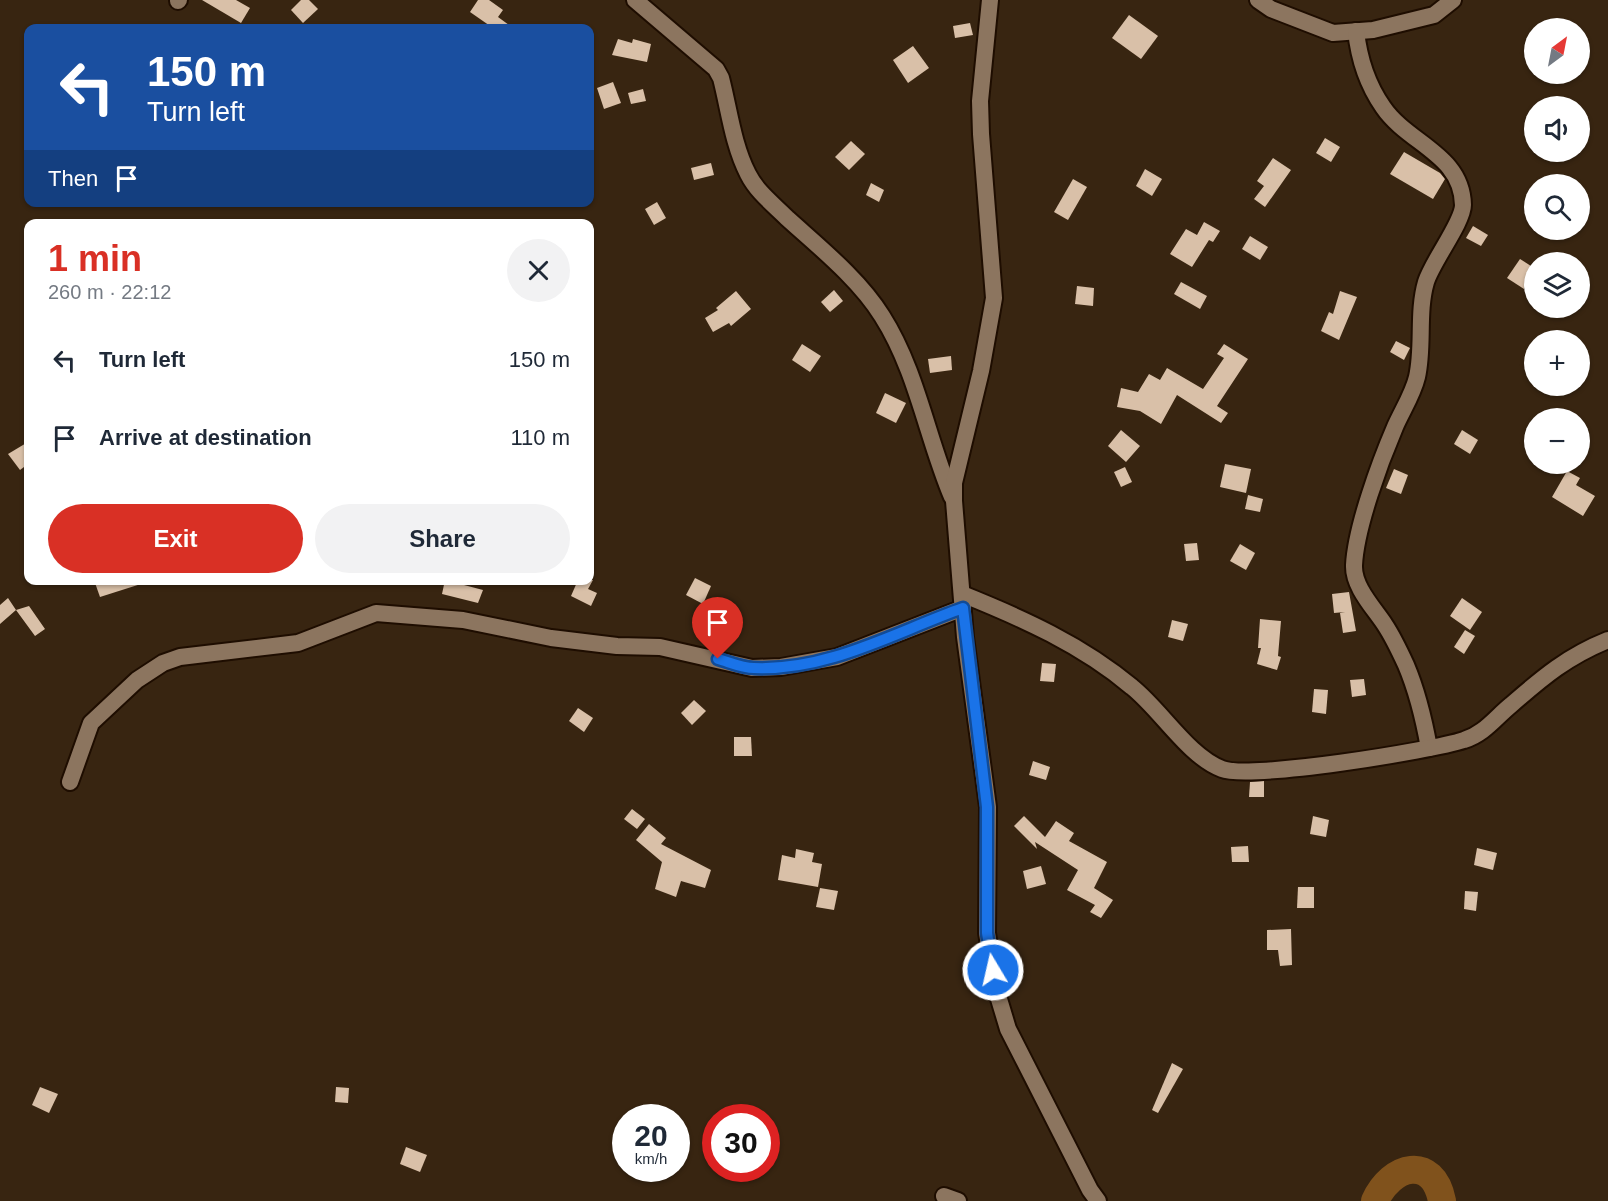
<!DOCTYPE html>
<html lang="en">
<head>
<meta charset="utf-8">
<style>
	body { margin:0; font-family:Helvetica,sans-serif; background:#f2f2f3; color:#1f2937; height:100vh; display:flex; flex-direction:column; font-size:22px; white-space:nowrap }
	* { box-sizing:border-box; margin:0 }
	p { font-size:20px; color:#747a83 }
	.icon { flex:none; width:33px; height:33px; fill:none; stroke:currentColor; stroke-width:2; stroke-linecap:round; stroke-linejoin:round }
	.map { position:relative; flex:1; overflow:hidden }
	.details { position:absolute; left:24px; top:219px; width:570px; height:366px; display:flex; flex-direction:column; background:#fff; border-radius:12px; box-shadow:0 2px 4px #0004 }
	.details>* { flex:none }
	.top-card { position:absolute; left:24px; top:24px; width:570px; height:183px; border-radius:12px; box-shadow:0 2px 4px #0004; background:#1a4fa0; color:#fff; overflow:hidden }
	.needle { width:39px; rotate:32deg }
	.buttons { position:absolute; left:1524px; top:18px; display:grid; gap:12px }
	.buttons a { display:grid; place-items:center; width:66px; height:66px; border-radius:50%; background:#fff; box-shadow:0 2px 4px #0004; font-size:30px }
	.speed { position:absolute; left:612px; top:1104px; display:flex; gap:12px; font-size:30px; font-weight:700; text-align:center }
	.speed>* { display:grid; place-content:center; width:78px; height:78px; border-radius:50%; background:#fff; box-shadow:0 2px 4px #0004; line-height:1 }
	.speed small { font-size:15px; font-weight:400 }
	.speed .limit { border:9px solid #d22; background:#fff; color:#111 }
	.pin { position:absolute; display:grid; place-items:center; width:51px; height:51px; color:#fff; margin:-62px -26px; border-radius:50% 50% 50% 0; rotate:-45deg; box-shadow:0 0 6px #0007 }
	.pin .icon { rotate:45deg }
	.me { position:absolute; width:66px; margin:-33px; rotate:351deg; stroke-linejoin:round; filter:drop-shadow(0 0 4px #0008) }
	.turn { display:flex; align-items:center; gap:21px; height:126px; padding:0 24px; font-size:27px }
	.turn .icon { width:78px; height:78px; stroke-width:2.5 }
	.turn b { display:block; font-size:42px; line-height:51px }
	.then { display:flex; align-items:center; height:57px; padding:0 24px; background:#0003; gap:12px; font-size:22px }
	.round { display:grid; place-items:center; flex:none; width:63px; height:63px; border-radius:32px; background:#f2f2f3 }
	.head { display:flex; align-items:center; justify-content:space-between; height:102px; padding:0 24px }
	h1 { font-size:36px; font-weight:700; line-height:45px; color:#d93025 }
	.button { display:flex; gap:12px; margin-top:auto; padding:12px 24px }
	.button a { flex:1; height:69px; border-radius:36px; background:#d93025; color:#fff; font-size:24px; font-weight:700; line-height:69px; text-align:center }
	.button a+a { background:#f2f2f3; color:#1f2937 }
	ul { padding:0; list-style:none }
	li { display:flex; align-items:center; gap:18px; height:78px; padding:0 24px }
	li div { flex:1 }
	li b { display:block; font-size:22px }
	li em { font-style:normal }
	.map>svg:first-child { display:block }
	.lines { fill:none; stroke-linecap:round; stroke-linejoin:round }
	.river { stroke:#80521c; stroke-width:28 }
	.building { fill:#d9c0a8 }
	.minor-casing { stroke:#1e0d00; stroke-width:20 }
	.minor { stroke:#8c755f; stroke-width:16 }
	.route-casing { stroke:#114b97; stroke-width:15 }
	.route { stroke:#1a73e8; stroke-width:10 }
</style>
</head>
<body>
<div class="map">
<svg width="1608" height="1201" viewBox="0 0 1608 1201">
	<rect width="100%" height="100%" fill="#382511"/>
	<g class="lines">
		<path class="river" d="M1375,1201C1391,1165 1433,1154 1442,1201"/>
	</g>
	<g class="building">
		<path d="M202,0H236L250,8L241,23Z"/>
		<path d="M301,0H309L318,9L303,23L291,10Z"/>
		<path d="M478,0H489L503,10L498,17L513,28H493L470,12Z"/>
		<path d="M1129,15L1158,36L1141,59L1112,38Z"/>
		<path d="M970,23L973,35L955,38L953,26Z"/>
		<path d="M618,39L632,43L633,39L651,44L647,62L612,55Z"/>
		<path d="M913,46L929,68L908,83L893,60Z"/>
		<path d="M613,82L621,103L604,109L597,88Z"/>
		<path d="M643,89L646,101L631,104L628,93Z"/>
		<path d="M1325,138L1340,147L1331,162L1316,153Z"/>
		<path d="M851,141L865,154L849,170L835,157Z"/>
		<path d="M1404,152L1440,173L1445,179L1433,199L1390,174Z"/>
		<path d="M1273,158L1291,170L1265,207L1254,199L1264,186L1257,181Z"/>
		<path d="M711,163L714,175L694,180L691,168Z"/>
		<path d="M1145,169L1162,179L1152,196L1136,186Z"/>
		<path d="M1073,179L1087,187L1068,220L1054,212Z"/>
		<path d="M871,183L884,190L879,202L866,195Z"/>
		<path d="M657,202L666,218L654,225L645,209Z"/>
		<path d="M1204,222L1220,231L1213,242L1209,240L1192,267L1170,254L1186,229L1197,235Z"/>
		<path d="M1473,226L1488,235L1481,246L1466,238Z"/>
		<path d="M1250,236L1268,247L1260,260L1242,249Z"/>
		<path d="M1520,259L1534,268L1524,289L1507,278Z"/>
		<path d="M1181,282L1207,296L1200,309L1174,294Z"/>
		<path d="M1077,286L1094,288L1093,306L1075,304Z"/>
		<path d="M834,290L843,301L830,312L821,302Z"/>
		<path d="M736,291L751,309L731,326L729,323L713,332L705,318L718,310L716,308Z"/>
		<path d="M1340,291L1357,297L1339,340L1321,331L1329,312L1333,314Z"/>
		<path d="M1396,341L1410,348L1404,360L1390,352Z"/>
		<path d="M802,344L821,356L810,372L792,360Z"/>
		<path d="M1224,344L1248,359L1217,406L1228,413L1221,423L1177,395L1161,424L1140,411L1117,407L1121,388L1138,392L1149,374L1160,380L1167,368L1203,389L1224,358L1217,354Z"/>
		<path d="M951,356L952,370L930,373L928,359Z"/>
		<path d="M885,393L906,403L896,423L876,413Z"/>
		<path d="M1121,430L1140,446L1126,462L1108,446Z"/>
		<path d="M1462,430L1478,440L1470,454L1454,444Z"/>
		<path d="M28,442V464L20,470L8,454Z"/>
		<path d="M1225,464L1251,469L1246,493L1220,487Z"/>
		<path d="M1125,467L1132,482L1121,487L1114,472Z"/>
		<path d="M1394,469L1408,475L1401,494L1386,488Z"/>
		<path d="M1567,471L1580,478L1576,485L1595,496L1583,516L1552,497Z"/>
		<path d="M1248,495L1263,499L1260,512L1245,509Z"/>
		<path d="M1197,543L1199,560L1186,561L1184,544Z"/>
		<path d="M1240,544L1255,553L1246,570L1230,561Z"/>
		<path d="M695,578L711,586L703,604L686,595Z"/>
		<path d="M94,580H144V583L100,597Z"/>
		<path d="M445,580L483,590L478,603L442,594Z"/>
		<path d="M578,580H593L588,589L597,593L591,606L571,596Z"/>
		<path d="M1349,592L1356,631L1343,633L1340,613L1345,612L1334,613L1332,594Z"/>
		<path d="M8,598L16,610L29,606L45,629L35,636L16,610L0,624V605Z"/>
		<path d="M1462,598L1482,612L1470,630L1450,616Z"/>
		<path d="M1260,619L1281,621L1278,656L1281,657L1277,670L1257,664L1261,648H1258Z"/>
		<path d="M1172,620L1188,624L1183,641L1168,637Z"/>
		<path d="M1465,630L1475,636L1464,654L1454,647Z"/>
		<path d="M1042,663L1056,664L1054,682L1040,681Z"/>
		<path d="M1364,679L1366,695L1352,697L1350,680Z"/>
		<path d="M1314,689L1328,690L1326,714L1312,712Z"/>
		<path d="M694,700L706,711L692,725L681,713Z"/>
		<path d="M578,708L593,718L584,732L569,721Z"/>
		<path d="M734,737H751L752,756H734Z"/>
		<path d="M1033,761L1050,767L1046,780L1029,775Z"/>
		<path d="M1264,781V797H1249L1250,782Z"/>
		<path d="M632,809L645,819L637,829L624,819Z"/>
		<path d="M1024,816L1045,837L1056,821L1074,833L1069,841L1107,862L1094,888L1113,900L1101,918L1090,912L1095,905L1067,890L1078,870L1035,842L1037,849L1014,826Z"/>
		<path d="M1313,816L1329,820L1326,837L1310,834Z"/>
		<path d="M649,824L666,838L661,844L711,870L705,888L681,881L676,897L655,889L662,862L636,840Z"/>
		<path d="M1248,846L1249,862H1232L1231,847Z"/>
		<path d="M1477,848L1497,853L1493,870L1474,865Z"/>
		<path d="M796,849L814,853L812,862L822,864L818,887L778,880L782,855L795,858Z"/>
		<path d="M1041,866L1046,884L1027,889L1023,871Z"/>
		<path d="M1298,887H1314V908H1297Z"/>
		<path d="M820,888L838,891L834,910L816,907Z"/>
		<path d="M1465,891L1478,892L1476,911L1464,909Z"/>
		<path d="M1291,929L1292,965L1280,966L1278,950H1267V930Z"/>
		<path d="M1172,1063L1183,1069L1158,1113L1152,1110Z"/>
		<path d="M40,1087L58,1094L49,1113L32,1105Z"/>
		<path d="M336,1087L349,1088L348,1103L335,1102Z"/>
		<path d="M406,1147L427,1155L420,1172L400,1164Z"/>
	</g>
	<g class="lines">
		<defs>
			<g id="minor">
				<path d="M635,0L716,69L721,78C729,109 733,145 748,174C757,192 773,204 787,218C819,247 859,279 882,316C917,371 927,438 952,497"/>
				<path d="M990,0L980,101L981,134L994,298L981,371L954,483V501L965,637L988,807L987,933L996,989L1008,1029L1090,1190L1098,1201"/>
				<path d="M1258,0L1271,9L1333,33L1373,30L1434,15L1453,0"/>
				<path d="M178,1L179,0"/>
				<path d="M1356,31C1359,59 1367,84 1383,107C1408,144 1462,154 1463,205C1463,222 1432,262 1426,282C1417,313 1424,346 1417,377C1413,394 1402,411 1395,427C1380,462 1356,527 1354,565C1353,587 1374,608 1385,625C1393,637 1400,652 1406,665C1417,691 1424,720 1429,748"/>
				<path d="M962,594C1022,618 1082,645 1132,687C1161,710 1188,756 1222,769C1249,780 1431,751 1464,740C1484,734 1495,718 1511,705C1543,677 1568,656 1608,640"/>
				<path d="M70,782L91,723L137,680L163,663L180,657L298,643L376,613L463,620L551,638L617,646L660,647L752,668L781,667L837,657L963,608"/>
				<path d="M944,1196L958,1201"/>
			</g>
		</defs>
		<use href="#minor" class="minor-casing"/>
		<use href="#minor" class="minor"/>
	</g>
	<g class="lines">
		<defs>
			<path id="route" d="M718,659C729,662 742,668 754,668C829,671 895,632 963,608L987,807V933L993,970"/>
		</defs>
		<use href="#route" class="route-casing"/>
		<use href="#route" class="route"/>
	</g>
</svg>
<div class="buttons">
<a><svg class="needle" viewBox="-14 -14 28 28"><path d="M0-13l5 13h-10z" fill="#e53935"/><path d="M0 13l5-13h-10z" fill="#747a83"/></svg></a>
<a><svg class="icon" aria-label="sound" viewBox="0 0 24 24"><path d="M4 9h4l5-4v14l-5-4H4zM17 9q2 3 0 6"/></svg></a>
<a><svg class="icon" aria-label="search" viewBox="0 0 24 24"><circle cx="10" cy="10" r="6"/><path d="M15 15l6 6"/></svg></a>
<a><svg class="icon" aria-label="layers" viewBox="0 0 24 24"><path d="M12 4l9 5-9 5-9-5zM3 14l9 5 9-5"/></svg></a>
<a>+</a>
<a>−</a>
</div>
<div class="speed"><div>20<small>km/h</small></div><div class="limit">30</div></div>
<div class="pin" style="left:718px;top:659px;background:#d93025"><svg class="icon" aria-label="arrive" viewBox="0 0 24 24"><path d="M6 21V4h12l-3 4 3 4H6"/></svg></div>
<svg class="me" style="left:993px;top:970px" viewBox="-20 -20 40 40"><circle r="17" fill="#1a73e8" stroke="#fff" stroke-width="3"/><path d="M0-11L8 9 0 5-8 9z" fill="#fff"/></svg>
<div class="top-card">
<div class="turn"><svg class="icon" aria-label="left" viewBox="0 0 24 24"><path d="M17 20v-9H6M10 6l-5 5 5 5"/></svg><div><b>150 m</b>Turn left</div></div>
<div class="then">Then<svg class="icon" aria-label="arrive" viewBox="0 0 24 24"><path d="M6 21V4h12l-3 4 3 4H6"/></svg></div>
</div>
<section class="details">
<div class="head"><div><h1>1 min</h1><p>260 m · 22:12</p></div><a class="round"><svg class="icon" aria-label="close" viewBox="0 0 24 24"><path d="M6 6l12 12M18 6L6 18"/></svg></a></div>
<ul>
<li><svg class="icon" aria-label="left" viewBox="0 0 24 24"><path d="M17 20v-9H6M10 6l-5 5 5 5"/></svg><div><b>Turn left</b></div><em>150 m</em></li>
<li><svg class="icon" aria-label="arrive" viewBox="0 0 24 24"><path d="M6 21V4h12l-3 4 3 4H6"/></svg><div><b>Arrive at destination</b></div><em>110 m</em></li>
</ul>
<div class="button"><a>Exit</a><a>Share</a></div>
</section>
</div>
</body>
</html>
